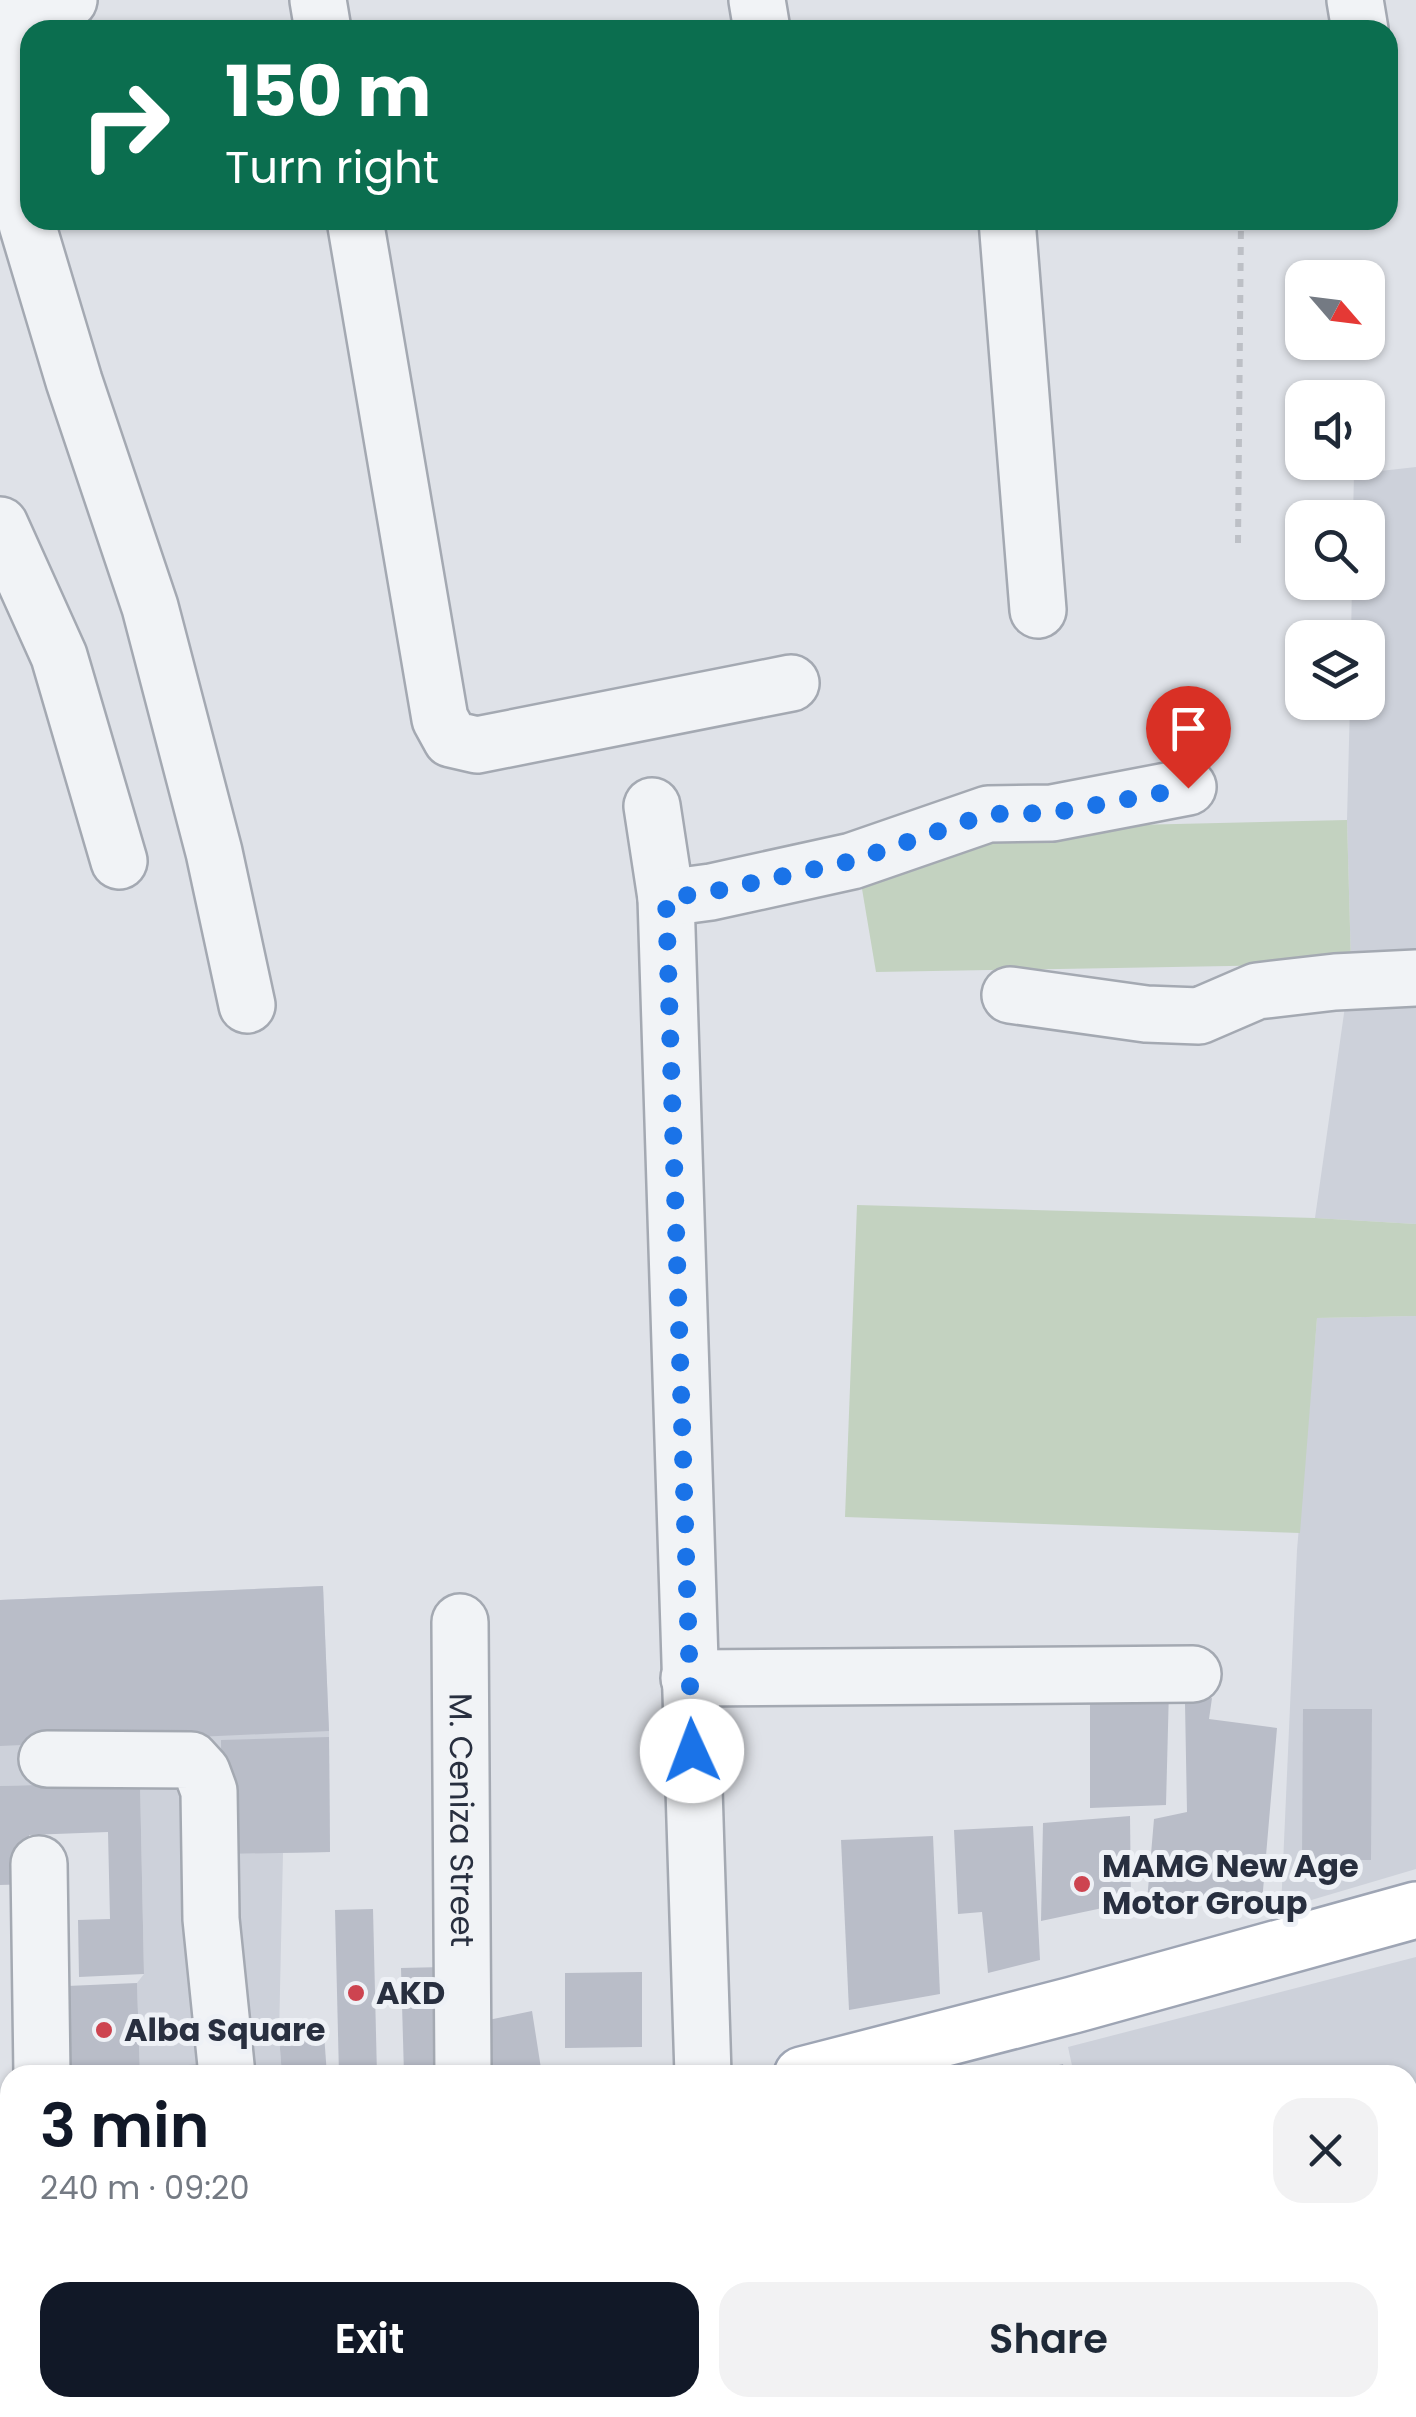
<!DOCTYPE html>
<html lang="en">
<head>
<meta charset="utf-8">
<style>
	body { margin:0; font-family:Poppins,sans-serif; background:#f2f2f3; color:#1f2937; height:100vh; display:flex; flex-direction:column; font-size:38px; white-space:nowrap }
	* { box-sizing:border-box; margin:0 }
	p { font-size:32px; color:#747a83 }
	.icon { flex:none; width:55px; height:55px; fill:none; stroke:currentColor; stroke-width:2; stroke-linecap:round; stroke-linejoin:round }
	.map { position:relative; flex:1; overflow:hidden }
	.drawer { position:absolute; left:0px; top:2065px; width:1418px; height:352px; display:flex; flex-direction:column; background:#fff; border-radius:30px 30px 0 0; box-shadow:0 2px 8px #0004 }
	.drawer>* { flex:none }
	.hud { position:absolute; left:20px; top:20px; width:1378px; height:210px; border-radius:30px; box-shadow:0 2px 8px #0004; background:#0b6e4f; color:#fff; overflow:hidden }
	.needle { width:65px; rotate:118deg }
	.fabs { position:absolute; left:1285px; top:260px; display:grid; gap:20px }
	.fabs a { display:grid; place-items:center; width:100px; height:100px; border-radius:20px; background:#fff; box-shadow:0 2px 8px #0004; font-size:50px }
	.pin { position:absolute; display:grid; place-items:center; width:85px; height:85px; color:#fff; margin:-102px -42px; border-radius:50% 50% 50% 0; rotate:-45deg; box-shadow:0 0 10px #0007 }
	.pin .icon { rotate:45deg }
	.me { position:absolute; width:110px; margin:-55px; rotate:358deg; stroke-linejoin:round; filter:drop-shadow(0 0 8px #0008) }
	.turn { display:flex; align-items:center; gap:35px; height:210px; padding:0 40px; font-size:45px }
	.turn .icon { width:130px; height:130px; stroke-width:2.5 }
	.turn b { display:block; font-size:70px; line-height:85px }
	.round { display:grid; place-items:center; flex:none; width:105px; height:105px; border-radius:30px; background:#f2f2f3 }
	.headline { display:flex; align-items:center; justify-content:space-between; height:170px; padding:0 40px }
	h1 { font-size:60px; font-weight:600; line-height:75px; color:#111827 }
	.action { display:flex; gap:20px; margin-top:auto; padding:20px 40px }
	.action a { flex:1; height:115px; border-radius:30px; background:#111827; color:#fff; font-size:40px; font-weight:600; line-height:115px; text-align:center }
	.action a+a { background:#f2f2f3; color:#1f2937 }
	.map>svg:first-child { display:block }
	.built { fill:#cdd1da }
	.green { fill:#c3d2c0 }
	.building { fill:#b9bdc8 }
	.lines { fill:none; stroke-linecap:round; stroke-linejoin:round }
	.minor-casing { stroke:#a4a9b2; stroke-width:60 }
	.major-casing { stroke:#9ea5b4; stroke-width:60 }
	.path { stroke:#bdc0c6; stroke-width:6; stroke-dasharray:8 8; stroke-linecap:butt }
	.minor { stroke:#f1f3f6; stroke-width:55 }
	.major { stroke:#fff; stroke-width:55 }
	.route { stroke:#1a73e8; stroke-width:18; stroke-dasharray:0 32.4 }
	.poi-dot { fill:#cd4450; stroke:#eef1f6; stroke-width:4 }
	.labels { text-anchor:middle; stroke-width:10; stroke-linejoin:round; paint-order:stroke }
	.street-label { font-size:32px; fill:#282f3f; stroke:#eef1f6 }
	.poi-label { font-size:32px; font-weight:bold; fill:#282f3f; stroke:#eef1f6; text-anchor:start }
</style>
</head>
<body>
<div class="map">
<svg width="1416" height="2417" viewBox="0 0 1416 2417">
	<rect width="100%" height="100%" fill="#dfe2e8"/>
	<g class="built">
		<path d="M1416,467V1224L1315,1218L1351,964L1347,820L1350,703L1368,702V638L1351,637L1352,583L1368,582V518L1353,517L1354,474Z"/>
		<path d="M1416,1316V1869L1281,1909L1297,1550L1317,1318Z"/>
		<path d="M323,1586L329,1731L330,1852L283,1853L279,2036L282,2075H140L137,1983L144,1974L140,1782L0,1786V1600Z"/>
		<path d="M1416,1957V2417H963L998,2408H1408V2075H1074L1068,2047Z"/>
	</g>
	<g class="green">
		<path d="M1347,820L1351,964L876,972L859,871L1000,828Z"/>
		<path d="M857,1205L1315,1218L1416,1224V1316L1317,1318L1300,1533L845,1517Z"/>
	</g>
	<g class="building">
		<path d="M323,1586L329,1731L0,1746V1600Z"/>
		<path d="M1169,1689L1166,1805L1090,1808V1692Z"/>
		<path d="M1212,1698L1209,1719L1277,1728L1262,1902L1147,1901L1154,1819L1187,1812L1185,1703Z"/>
		<path d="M1303,1709H1372L1371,1860H1302Z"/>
		<path d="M329,1737L330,1852L222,1854L221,1740Z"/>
		<path d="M140,1782L144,1974L79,1977L78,1920L110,1919L108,1832L29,1835L31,1884L0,1885V1786Z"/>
		<path d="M1130,1816L1131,1902L1041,1921L1043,1823Z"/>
		<path d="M1033,1826L1040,1960L988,1973L982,1912L958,1914L954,1830Z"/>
		<path d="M933,1836L940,1994L849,2010L841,1840Z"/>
		<path d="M373,1909L377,2075H339L335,1910Z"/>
		<path d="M443,1967L446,2075H404L401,1968Z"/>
		<path d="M642,1972V2047L565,2048V1973Z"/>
		<path d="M137,1983L140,2075H70L67,1986Z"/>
		<path d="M532,2011L542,2075H482L474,2023Z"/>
		<path d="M324,2034L327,2075H282L279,2036Z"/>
		<path d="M198,2064L199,2075H161L160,2068Z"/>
		<path d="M1063,2064L1066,2075H1031L1030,2072Z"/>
		<path d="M0,2162L10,2188V2246L0,2249Z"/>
		<path d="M1408,2241L1416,2266V2292L1408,2294Z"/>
		<path d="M10,2339V2408H23L25,2417H0V2341Z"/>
		<path d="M30,2408H88L90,2417H32Z"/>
		<path d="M123,2408H199L200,2409L163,2417H125Z"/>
		<path d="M904,2408H971L972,2409L935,2417H906Z"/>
		<path d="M1011,2408H1247L1256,2417H978Z"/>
	</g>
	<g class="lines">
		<defs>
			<g id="minor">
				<path d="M69,0C32,10 13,8 2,49L27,224L74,381L150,607L214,852L247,1005"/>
				<path d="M318,0L323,30"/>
				<path d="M757,0L762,30"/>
				<path d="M1355,0L1360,30"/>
				<path d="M355,220L440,719L451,739L477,745L791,683"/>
				<path d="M1007,220L1038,610"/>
				<path d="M0,525L59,656L119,861"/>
				<path d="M652,806L666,898L703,2075"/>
				<path d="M666,898L711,892L852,861L988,814L1052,813L1188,787"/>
				<path d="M1010,995L1146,1014L1199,1016L1257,991L1335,982L1416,978"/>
				<path id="s1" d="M460,1622L463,2075"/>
				<path d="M689,1678L1193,1674"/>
				<path d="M47,1759L191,1760L202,1772L209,1791L211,1919L227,2075"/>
				<path d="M39,1864L42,2075"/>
				<path d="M0,2124L10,2145"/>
				<path d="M108,2408L110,2417"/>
				<path d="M267,2408L268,2417"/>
				<path d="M621,2408L629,2417"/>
				<path d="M770,2408L781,2417"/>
			</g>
			<g id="major">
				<path d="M802,2075L1073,2005L1416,1910"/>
				<path d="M0,2293L10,2290"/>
			</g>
		</defs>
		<use href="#minor" class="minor-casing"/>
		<use href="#major" class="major-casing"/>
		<path class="path" d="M1238,543L1241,220"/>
		<use href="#minor" class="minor"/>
		<use href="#major" class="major"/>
	</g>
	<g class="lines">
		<path class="route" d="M692,1751L666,898L711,892L852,861L988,814L1052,813L1188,788"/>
	</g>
	<g class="poi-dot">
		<circle cx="1082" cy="1884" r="10"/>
		<circle cx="356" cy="1993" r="10"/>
		<circle cx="104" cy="2030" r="10"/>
	</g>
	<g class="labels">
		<g class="street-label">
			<text dy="11" stroke="none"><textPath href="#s1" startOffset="198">M. Ceniza Street</textPath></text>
		</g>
		<g class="poi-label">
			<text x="1102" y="1877">MAMG New Age<tspan x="1102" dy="37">Motor Group</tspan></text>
			<text x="376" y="2004">AKD</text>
			<text x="124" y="2041">Alba Square</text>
		</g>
	</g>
</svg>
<div class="fabs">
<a><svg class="needle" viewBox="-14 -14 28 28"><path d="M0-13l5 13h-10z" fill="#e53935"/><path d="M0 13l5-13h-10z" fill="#747a83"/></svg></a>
<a><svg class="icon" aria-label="sound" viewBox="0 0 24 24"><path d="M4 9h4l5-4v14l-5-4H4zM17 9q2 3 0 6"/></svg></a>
<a><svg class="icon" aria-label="search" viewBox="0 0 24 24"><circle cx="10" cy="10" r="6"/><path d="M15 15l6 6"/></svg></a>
<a><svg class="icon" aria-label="layers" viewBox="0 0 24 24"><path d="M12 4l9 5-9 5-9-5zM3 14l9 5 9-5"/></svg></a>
</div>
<div class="pin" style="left:1188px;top:788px;background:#d93025"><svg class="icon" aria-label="arrive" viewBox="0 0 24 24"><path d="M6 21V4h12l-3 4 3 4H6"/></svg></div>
<svg class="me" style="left:692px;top:1751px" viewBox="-20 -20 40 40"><circle r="19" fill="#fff"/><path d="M0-13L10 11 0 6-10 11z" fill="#1a73e8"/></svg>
<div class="hud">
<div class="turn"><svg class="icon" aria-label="right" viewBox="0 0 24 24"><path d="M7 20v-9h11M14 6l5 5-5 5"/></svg><div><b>150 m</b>Turn right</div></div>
</div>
<section class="drawer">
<div class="headline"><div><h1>3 min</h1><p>240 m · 09:20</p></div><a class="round"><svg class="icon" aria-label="close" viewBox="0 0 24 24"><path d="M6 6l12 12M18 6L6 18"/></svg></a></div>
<div class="action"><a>Exit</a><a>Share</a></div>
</section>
</div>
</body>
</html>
